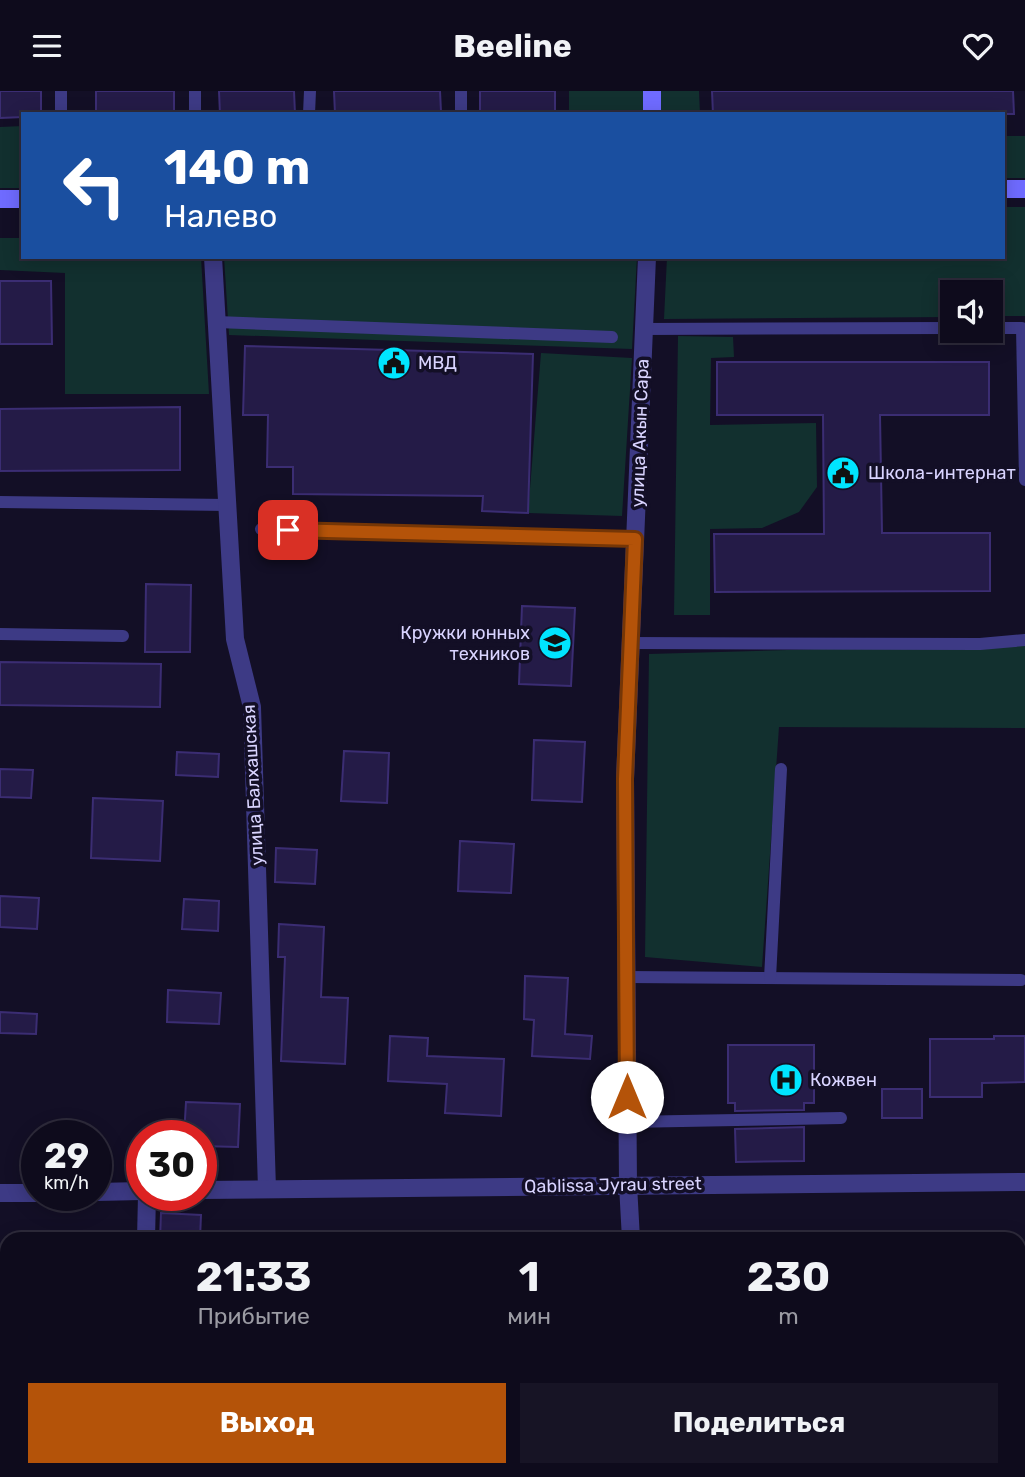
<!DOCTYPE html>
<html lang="ru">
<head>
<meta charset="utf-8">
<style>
	body { margin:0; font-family:Rubik,sans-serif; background:#171425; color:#f1f3f6; height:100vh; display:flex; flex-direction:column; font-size:26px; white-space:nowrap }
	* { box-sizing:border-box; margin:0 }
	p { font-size:23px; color:#9b9ba3 }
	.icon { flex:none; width:38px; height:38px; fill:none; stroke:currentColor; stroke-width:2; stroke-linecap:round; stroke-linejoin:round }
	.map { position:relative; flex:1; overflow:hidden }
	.sheet { position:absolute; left:0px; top:1141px; width:1026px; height:245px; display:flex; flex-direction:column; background:#0e0b1c; border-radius:21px 21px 0 0; box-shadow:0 4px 18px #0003,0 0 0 2px #2e2b3b }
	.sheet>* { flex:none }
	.banner { position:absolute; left:21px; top:21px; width:984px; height:147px; border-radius:0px; box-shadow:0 4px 18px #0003,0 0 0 2px #2e2b3b; background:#1a4fa0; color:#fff; overflow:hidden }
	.tools { position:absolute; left:940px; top:189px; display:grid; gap:14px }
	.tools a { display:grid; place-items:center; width:63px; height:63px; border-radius:0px; background:#0e0b1c; box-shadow:0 4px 18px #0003,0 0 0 2px #2e2b3b; font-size:35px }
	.speed { position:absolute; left:21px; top:1029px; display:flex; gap:14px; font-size:35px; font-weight:700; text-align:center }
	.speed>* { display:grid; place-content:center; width:91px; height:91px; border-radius:50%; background:#0e0b1c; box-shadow:0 4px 18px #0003,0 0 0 2px #2e2b3b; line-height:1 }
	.speed small { font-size:18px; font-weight:400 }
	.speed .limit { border:10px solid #d22; background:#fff; color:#111 }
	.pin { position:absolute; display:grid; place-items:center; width:60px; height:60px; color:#fff; margin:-30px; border-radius:14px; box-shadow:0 4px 10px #0006 }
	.me { position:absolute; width:77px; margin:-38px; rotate:0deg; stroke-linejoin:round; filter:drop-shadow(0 0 5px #0008) }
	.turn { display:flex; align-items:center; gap:24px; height:147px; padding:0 28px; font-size:32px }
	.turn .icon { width:91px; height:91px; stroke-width:2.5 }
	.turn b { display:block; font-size:49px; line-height:60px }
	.eta { display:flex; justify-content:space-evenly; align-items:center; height:119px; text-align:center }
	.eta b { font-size:42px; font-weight:700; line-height:49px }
	.cta { display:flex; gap:14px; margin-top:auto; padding:14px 28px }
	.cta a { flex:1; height:80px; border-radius:0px; background:#b45309; color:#fff; font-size:28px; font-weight:700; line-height:80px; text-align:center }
	.cta a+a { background:#171425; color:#f1f3f6 }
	header { display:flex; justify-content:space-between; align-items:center; height:91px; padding:0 28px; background:#0e0b1c; font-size:32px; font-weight:700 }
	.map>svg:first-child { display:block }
	.green { fill:#12302f }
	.building { fill:#241b47; stroke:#3b2d73; stroke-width:2 }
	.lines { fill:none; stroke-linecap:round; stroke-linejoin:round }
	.service { stroke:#3d3a85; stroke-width:12 }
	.minor { stroke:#3d3a85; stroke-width:18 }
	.tertiary { stroke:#3d3a85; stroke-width:18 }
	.secondary { stroke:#6f6bff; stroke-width:18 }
	.route-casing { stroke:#753606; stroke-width:18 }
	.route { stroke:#b45309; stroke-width:12 }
	.labels { text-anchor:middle; stroke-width:7; stroke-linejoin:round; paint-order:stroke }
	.poi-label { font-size:18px; fill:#d9d4ff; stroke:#130f26; text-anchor:start }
	.street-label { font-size:18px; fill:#d9d4ff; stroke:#130f26 }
</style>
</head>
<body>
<header><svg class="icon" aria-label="menu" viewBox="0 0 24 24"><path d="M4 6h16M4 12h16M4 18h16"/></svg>Beeline<svg class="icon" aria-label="heart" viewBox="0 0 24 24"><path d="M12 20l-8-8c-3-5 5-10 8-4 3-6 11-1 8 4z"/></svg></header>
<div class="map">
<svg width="1025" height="1386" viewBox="0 0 1025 1386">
	<rect width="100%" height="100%" fill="#130f26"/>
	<g class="green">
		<path d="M569,0H646L645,23H569Z"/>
		<path d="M661,0H699L700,23H661Z"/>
		<path d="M23,35V97H0V36Z"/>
		<rect x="1003" y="45" width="22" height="42"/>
		<path d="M1003,116H1025V225H991L990,201H952V226L664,228L667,166H1003Z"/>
		<path d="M0,147H23V166H201L209,303H65V182L0,179Z"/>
		<path d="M224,166H637L632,258L229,244Z"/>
		<path d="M678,245L733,246L734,266L711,267L710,334L816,332L817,396L799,421L762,437L710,438V524H674Z"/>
		<path d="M541,262L632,267L622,425L528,422Z"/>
		<path d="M1025,552V637L779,636L762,876L645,866L649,563Z"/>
	</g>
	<g class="building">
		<path d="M0,0H41V23H23V26L0,27Z"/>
		<rect x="96" y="0" width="78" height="23"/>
		<path d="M219,0H294L295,23H220Z"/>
		<path d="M334,0H440L441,21L335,23Z"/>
		<rect x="480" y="0" width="75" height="22"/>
		<path d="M712,0H1013L1014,23H713Z"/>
		<path d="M0,190H51L52,253H0Z"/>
		<path d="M245,255L533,263L528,422L482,420L483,405L293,403V376H267L268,324H243Z"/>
		<path d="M717,271H989V324H880L882,442H990V500L715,501L714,443H824L823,324H717Z"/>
		<path d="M180,316V379L0,380V318Z"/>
		<path d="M146,493L191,494L190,561H145Z"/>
		<path d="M522,515L575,517L571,595L519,593Z"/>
		<path d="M0,571L161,573L160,616L0,614Z"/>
		<path d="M534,649L585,651L582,711L532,709Z"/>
		<path d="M344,660L389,662L387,712L341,710Z"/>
		<path d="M177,661L219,663L218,686L176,684Z"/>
		<path d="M0,678L33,679L31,707L0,706Z"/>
		<path d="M93,707L163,710L160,770L91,767Z"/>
		<path d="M460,750L514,753L511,802L458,800Z"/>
		<path d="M276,757L317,759L315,793L275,791Z"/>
		<path d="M0,805L39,807L37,838L0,836Z"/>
		<path d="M184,808L219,810L218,840L182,838Z"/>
		<path d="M279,833L324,836L321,906L348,907L345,973L281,970L285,866H278Z"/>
		<path d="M525,885L568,887L565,943L592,945L590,968L532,965L534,929L524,928Z"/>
		<path d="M168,899L221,902L219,933L167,931Z"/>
		<path d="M0,921L37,923L36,943L0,942Z"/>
		<path d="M390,945L428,947L427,965L504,968L501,1025L445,1022L447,993L388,990Z"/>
		<path d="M994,945H1025V991L982,992V1006H930V948H994Z"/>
		<path d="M728,954H814V1012H804V1019L735,1020V1012H728Z"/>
		<rect x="882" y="998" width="40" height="29"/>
		<path d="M186,1011L240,1013L238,1056L201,1055V1045H184Z"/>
		<path d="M804,1036V1070L736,1071L735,1038Z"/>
		<path d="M161,1122L201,1124L200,1148H160Z"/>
	</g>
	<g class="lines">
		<g class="service">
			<path d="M461,0V23"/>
			<path d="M61,23V0"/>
			<path d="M195,23V0"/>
			<path d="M309,23L310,0"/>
			<path d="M217,231L612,246"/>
			<path d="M990,237H1022L1025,389"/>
			<path d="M644,238L952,237"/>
			<path d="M0,411L227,414"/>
			<path d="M261,438L635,448"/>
			<path d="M0,543L123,545"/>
			<path d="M631,552L980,553L1025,549"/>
			<path d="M626,886L1021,889"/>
			<path d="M770,887L781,678"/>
			<path d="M627,1031L841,1027"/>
		</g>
		<g class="minor">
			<path d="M213,166L235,548L252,616L267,1098"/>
			<path d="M146,1148L147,1104"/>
			<path d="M631,1148L628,1094L625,688L647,166"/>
			<path d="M648,1379V1386"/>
			<path d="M137,1386V1379"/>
		</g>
		<g class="tertiary">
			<path d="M201,1099L1025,1091"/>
			<path d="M96,1101L142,1100"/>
			<path d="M0,1102H37"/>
		</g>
		<g class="secondary">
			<path d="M652,23V0"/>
			<path d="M1003,98H1025"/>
			<path d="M0,108H23"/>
		</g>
	</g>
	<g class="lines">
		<defs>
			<path id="route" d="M288,439L635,448L625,688L627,1006"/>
		</defs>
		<use href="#route" class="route-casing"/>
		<use href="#route" class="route"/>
	</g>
	<defs>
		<symbol id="civic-disc" viewBox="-11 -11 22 22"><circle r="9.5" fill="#00e5ff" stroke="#130f26"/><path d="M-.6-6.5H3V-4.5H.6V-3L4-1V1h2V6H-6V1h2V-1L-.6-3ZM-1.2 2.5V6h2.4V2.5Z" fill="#111"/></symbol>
		<symbol id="school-disc" viewBox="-11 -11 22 22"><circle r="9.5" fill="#00e5ff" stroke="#130f26"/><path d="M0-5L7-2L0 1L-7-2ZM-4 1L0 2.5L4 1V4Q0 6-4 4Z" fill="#111"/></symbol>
		<symbol id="hospital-disc" viewBox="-11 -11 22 22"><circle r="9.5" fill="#00e5ff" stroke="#130f26"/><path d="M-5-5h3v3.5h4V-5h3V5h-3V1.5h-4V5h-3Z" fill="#111"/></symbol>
	</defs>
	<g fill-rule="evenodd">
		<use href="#civic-disc" x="375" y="253" width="38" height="38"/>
		<use href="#civic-disc" x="824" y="363" width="38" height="38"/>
		<use href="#school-disc" x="536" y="533" width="38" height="38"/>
		<use href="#hospital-disc" x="767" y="970" width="38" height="38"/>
	</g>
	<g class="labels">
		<g class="poi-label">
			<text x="418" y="278">МВД</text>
			<text x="868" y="388">Школа-интернат</text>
			<text x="530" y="548" text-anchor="end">Кружки юнных<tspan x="530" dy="21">техников</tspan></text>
			<text x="810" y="995">Кожвен</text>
		</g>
		<g class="street-label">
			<text transform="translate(640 342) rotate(-88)" y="6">улица Акын Сара</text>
			<text transform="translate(253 694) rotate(-93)" y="6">улица Балхашская</text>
			<text transform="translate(613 1094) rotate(-1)" y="6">Qablissa Jyrau street</text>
		</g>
	</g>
</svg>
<div class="tools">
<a><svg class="icon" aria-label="sound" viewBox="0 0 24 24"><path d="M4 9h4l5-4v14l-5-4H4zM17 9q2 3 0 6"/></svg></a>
</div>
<div class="speed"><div>29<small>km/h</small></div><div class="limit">30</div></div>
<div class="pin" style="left:288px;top:439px;background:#d93025"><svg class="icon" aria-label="arrive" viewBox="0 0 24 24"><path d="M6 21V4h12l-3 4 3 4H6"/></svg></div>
<svg class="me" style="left:627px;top:1006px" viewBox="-20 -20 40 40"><circle r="19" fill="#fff"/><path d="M0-13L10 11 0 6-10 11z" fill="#b45309"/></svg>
<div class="banner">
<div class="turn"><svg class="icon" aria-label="left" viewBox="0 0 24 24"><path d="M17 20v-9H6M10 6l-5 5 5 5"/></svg><div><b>140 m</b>Налево</div></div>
</div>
<section class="sheet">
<div class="eta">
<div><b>21:33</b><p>Прибытие</p></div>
<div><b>1</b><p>мин</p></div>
<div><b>230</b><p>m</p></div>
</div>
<div class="cta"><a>Выход</a><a>Поделиться</a></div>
</section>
</div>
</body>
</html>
